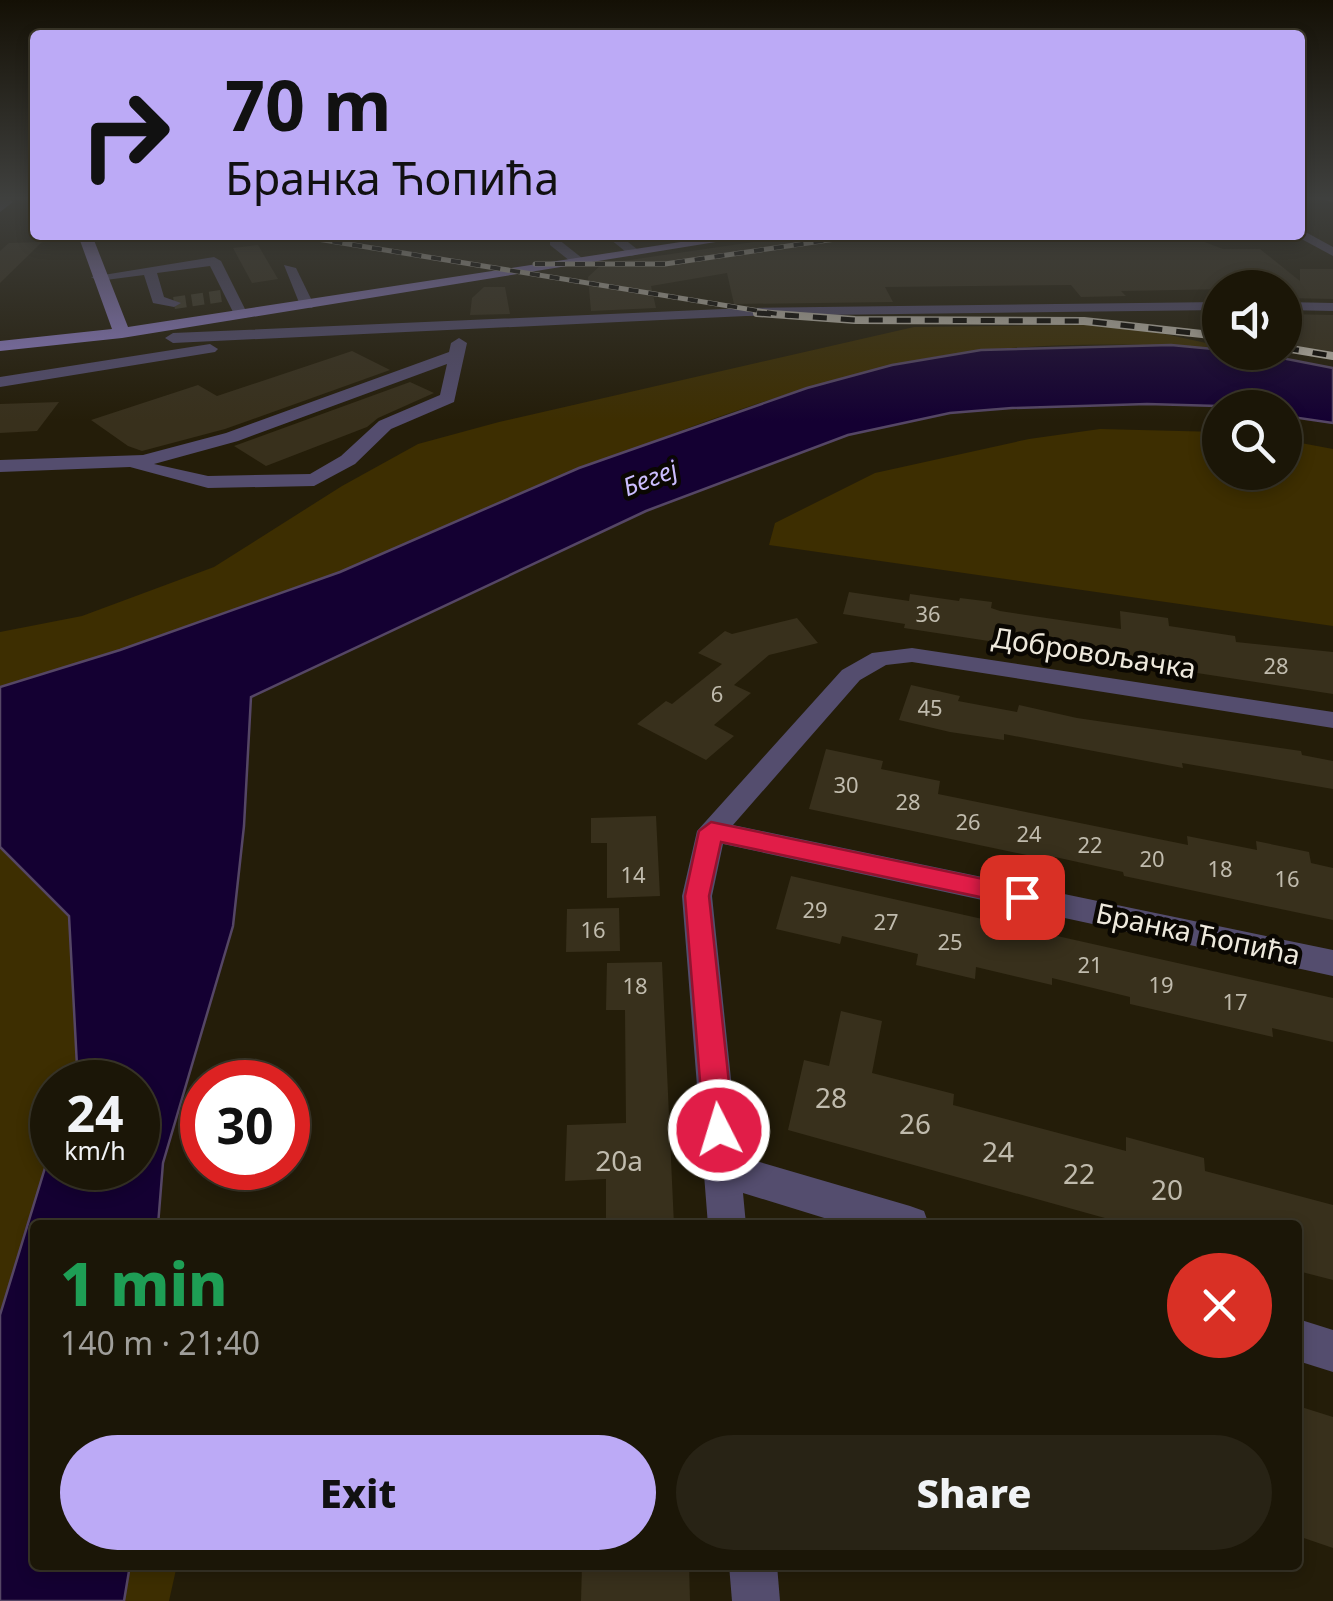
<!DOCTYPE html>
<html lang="en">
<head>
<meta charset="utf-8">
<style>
	body { margin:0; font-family:"Noto Sans",sans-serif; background:#282315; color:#f1f3f6; height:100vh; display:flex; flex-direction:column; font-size:38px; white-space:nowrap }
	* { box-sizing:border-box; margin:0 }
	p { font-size:32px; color:#a09f9b }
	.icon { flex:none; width:55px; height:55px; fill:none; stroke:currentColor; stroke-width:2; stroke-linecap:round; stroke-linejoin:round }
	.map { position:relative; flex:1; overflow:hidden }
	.panel { position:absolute; left:30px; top:1220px; width:1272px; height:350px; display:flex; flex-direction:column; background:#1b1607; border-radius:10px; box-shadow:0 5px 15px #0003,0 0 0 2px #393528 }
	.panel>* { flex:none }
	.banner { position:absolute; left:30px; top:30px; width:1275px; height:210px; border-radius:10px; box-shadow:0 5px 15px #0003,0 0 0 2px #393528; background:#bcaaf6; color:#111; overflow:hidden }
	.fabs { position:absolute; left:1202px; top:270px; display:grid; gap:20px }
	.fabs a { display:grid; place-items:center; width:100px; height:100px; border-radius:50%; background:#1b1607; box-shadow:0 5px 15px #0003,0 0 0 2px #393528; font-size:50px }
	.speed { position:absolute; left:30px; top:1060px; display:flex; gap:20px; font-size:50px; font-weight:700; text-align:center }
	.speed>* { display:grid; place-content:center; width:130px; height:130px; border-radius:50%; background:#1b1607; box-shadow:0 5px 15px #0003,0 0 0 2px #393528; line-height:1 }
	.speed small { font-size:25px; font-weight:400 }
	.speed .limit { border:15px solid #d22; background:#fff; color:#111 }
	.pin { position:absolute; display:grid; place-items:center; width:85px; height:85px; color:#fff; margin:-42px; border-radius:20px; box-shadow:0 5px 15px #0006 }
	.me { position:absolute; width:110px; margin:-55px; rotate:355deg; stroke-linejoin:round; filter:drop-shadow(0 0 8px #0008) }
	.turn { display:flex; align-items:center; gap:35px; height:210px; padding:0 30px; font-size:45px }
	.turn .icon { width:130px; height:130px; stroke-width:2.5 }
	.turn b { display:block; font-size:70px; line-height:85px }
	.round { display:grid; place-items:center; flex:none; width:105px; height:105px; border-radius:52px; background:#282315 }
	.head { display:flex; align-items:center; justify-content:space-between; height:170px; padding:0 30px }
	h1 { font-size:60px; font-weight:800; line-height:75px; color:#1e9e55 }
	.action { display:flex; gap:20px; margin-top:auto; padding:20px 30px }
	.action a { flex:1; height:115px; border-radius:60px; background:#bcaaf6; color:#111; font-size:40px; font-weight:800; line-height:115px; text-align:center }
	.action a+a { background:#282315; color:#f1f3f6 }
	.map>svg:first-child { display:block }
	.green { fill:#3d2e01 }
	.water { fill:#140032; stroke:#554665; stroke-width:2.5 }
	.building { fill:#38301c }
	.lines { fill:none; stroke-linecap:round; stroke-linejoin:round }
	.minor-tunnel { stroke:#423c29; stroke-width:12; stroke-dasharray:12 6; stroke-linecap:butt }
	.minor { fill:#544d6e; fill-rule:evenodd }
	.major { fill:#8c7bc0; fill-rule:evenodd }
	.rail-far1-casing { stroke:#c0baad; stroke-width:5 }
	.rail-casing { stroke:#c0baad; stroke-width:8 }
	.rail-far1 { stroke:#0a0702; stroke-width:4; stroke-dasharray:10; stroke-linecap:butt }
	.rail { stroke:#0a0702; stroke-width:5; stroke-dasharray:14; stroke-linecap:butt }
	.route { fill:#e11d48; stroke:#92132f; stroke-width:2.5 }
	.labels { text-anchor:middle; stroke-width:9; stroke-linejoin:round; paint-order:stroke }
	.number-label { font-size:22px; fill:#c0bbad }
	.far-water-label { font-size:25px; font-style:italic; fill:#cbbdfd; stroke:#0a0702 }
	.street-label { font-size:28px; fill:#eee9dd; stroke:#0a0702 }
	.near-number-label { font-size:28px; fill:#c0bbad }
</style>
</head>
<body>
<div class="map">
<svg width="1333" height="1601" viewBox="0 0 1333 1601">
	<rect width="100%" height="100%" fill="#241d09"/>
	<g class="green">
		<path d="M1088,325L1151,331L1220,346V350C1123,340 983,343 889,366C699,411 523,497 344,570C232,616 115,651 0,687V632L82,616L214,567L342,486L418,444L499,422L914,327Z"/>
		<path d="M1100,429L1220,432V472H1285V440L1333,449V626L769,545L775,523L875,473L1029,439Z"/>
		<path d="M0,847L69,916L77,1066L72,1082H52V1145L0,1315Z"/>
		<path d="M130,1565H177L169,1601H124Z"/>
	</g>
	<path class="water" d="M1171,345L1256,353L1333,368V423L1285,416V408L1147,404L1012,408L950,413L848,435L646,511L251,697L244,826L233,926L163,1163L158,1225H35V1565H130L124,1601H0V1315L52,1145V1168H138V1082H72L77,1066L69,916L0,847V687L120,650L340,572L579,468L807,388L892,365L981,350Z"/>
	<g class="building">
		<path d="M802,235H1186L1223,249H1260L1300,281V269H1333V299L1285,298V288L1121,291L1126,296L1081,297L1071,285L885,287L893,302L734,304L727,273L651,286L656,308L591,311L588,277L602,264Z"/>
		<path d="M42,242L0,283V251L9,243Z"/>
		<path d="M258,245L278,279L252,283L233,248Z"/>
		<path d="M484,287H505L510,314L470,315L472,298Z"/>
		<path d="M1285,314L1333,315V353L1285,345Z"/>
		<path d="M352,351L390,370L225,429L142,451L128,446L91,420L198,385L217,396Z"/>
		<path d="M410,382L434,393L378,418L367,427L266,466L234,446Z"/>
		<path d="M59,402L37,431L0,433V404Z"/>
		<path d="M849,592L909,601L910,594L959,601L960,598L992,602L991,608L1000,611L1121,629L1120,611L1168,618L1169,626L1235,636L1236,642L1333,652V694L904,628L905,624L843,614Z"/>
		<path d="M797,618L818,643L769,655L734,685L751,693L714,725L734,736L706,760L637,724L666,701L672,704L722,664L698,653L725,631L732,634Z"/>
		<path d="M911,685L960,696L958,701L1017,712L1019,705L1077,718L1301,751L1302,755L1333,761V789L1182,763L1183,768L1004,734V740L950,732L899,720Z"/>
		<path d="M826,749L883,761L881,769L940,781L938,794L1188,845L1187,836L1257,850L1256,841L1309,852L1311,863L1333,868V920L1124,876L1123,872L1055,857V861L809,809Z"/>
		<path d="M656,816L660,896L607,898V843H591V818Z"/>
		<path d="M791,876L1333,998V1042L1272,1028L1273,1037L1130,1004V997L1052,978V985L976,967L975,979L916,965L918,954L842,936L840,944L776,929Z"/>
		<path d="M619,908L620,951L566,952L567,909Z"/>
		<path d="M662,962L674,1225H606V1179L565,1181L567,1125L626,1123L625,1010H606L607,963Z"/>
		<path d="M841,1011L882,1021L872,1073L954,1094L953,1105L1126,1151V1137L1204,1158L1205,1171L1333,1205V1280L1298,1271V1225H1130L788,1130L804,1060L829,1066Z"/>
		<path d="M1298,1406L1333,1417V1548L1298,1536Z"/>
		<path d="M582,1565H689L690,1601H581Z"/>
	</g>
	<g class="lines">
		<path class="minor-tunnel" d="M174,303L221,296"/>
		<g class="minor">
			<path d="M1317,197H1333V202L1319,199Z"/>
			<path d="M0,199L11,200L13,202L0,212Z"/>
			<path d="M1300,229L1333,247V256L1296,236L1300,235Z"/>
			<path d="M605,235H619L642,253L631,256Z"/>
			<path d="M550,239H558L587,262L575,265L550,245Z"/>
			<path d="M214,257L221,261L248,315L246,318H236L210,266L157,273L164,297L181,303L174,307L153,303L144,275L98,281L91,277Z"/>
			<path d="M284,265L296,268L314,305L312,308L300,305Z"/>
			<path d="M1220,302V310L746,316L173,343L165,338L173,333L746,308Z"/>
			<path d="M1285,302L1333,303V311L1285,310Z"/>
			<path d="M459,338L467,343L454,402L391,429L355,464L314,486L208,488L130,467L0,472V460L143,455L226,433L449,352L451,343ZM447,364L440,395L379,421L341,456L310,474L208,476L154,464L238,441Z"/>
			<path d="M210,344L218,349L215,352L0,387V377Z"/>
			<path d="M912,648L1333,712V728L912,662L886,665L860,680L733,825L1333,950V976L723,844L712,896L739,1156L910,1206L924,1211L929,1225H847L743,1193L746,1225H708L682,896L697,831L842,670L872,653Z"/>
			<path d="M1298,1319L1333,1330V1372L1298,1361Z"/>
			<path d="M729,1565H777L780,1601H732Z"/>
		</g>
		<path class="major" d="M78,235H92L128,327L726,235H759L122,338L0,351V341L112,329Z"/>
		<defs>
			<g id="rail-far1">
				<path d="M293,235L790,316"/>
				<path d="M535,264H665L863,235"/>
			</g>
			<g id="rail">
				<path d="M757,313L855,320L1084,321L1220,336"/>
				<path d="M1285,348L1333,356"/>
			</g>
		</defs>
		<use href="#rail-far1" class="rail-far1-casing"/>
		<use href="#rail" class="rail-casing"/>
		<use href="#rail-far1" class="rail-far1"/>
		<use href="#rail" class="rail"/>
	</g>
	<linearGradient id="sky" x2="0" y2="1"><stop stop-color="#141005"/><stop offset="0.47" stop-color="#3f403e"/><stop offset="1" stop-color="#3f403e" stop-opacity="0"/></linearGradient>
	<rect width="1333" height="421" fill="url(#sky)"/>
	<path class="route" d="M711,822L1022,887L1031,890L1034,897L1031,904L1022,906L721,842L709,896L734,1130L729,1140L719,1144L708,1140L704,1130L685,896L699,831Z"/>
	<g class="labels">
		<g class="number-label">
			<text x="928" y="622">36</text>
			<text x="1276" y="674">28</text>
			<text x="717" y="702">6</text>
			<text x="930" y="716">45</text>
			<text x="846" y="793">30</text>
			<text x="908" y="810">28</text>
			<text x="968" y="830">26</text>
			<text x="1029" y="842">24</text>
			<text x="1090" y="853">22</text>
			<text x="1152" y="867">20</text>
			<text x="1220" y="877">18</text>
			<text x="633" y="883">14</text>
			<text x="1287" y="887">16</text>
			<text x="815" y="918">29</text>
			<text x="886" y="930">27</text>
			<text x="593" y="938">16</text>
			<text x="950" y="950">25</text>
			<text x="1090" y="973">21</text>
			<text x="1161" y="993">19</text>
			<text x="635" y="994">18</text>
			<text x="1235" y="1010">17</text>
		</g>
		<g class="far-water-label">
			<text transform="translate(650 478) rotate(-21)" y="9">Бегеј</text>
		</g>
		<g class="street-label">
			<text transform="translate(1094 653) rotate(9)" y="10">Добровољачка</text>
			<text transform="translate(1198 934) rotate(12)" y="10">Бранка Ћопића</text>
		</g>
		<g class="near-number-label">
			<text x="831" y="1108">28</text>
			<text x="915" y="1134">26</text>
			<text x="998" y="1162">24</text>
			<text x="619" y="1171">20a</text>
			<text x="1079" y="1184">22</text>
			<text x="1167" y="1200">20</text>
		</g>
	</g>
</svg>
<div class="fabs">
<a><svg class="icon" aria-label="sound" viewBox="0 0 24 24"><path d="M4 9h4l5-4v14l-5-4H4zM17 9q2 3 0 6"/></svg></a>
<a><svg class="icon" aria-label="search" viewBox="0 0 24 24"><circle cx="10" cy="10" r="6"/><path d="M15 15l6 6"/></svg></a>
</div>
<div class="speed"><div>24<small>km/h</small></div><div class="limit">30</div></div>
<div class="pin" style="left:1022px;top:897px;background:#d93025"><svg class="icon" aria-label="arrive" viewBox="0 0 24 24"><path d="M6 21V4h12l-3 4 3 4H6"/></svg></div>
<svg class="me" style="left:719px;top:1130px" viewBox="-20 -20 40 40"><circle r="17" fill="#e11d48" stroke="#fff" stroke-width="3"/><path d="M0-11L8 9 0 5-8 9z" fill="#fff"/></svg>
<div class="banner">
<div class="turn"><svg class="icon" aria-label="right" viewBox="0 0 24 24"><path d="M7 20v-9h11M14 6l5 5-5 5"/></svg><div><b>70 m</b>Бранка Ћопића</div></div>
</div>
<section class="panel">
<div class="head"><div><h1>1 min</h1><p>140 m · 21:40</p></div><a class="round" style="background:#d93025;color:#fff"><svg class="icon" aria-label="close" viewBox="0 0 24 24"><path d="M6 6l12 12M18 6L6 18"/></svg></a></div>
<div class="action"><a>Exit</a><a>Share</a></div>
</section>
</div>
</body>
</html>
